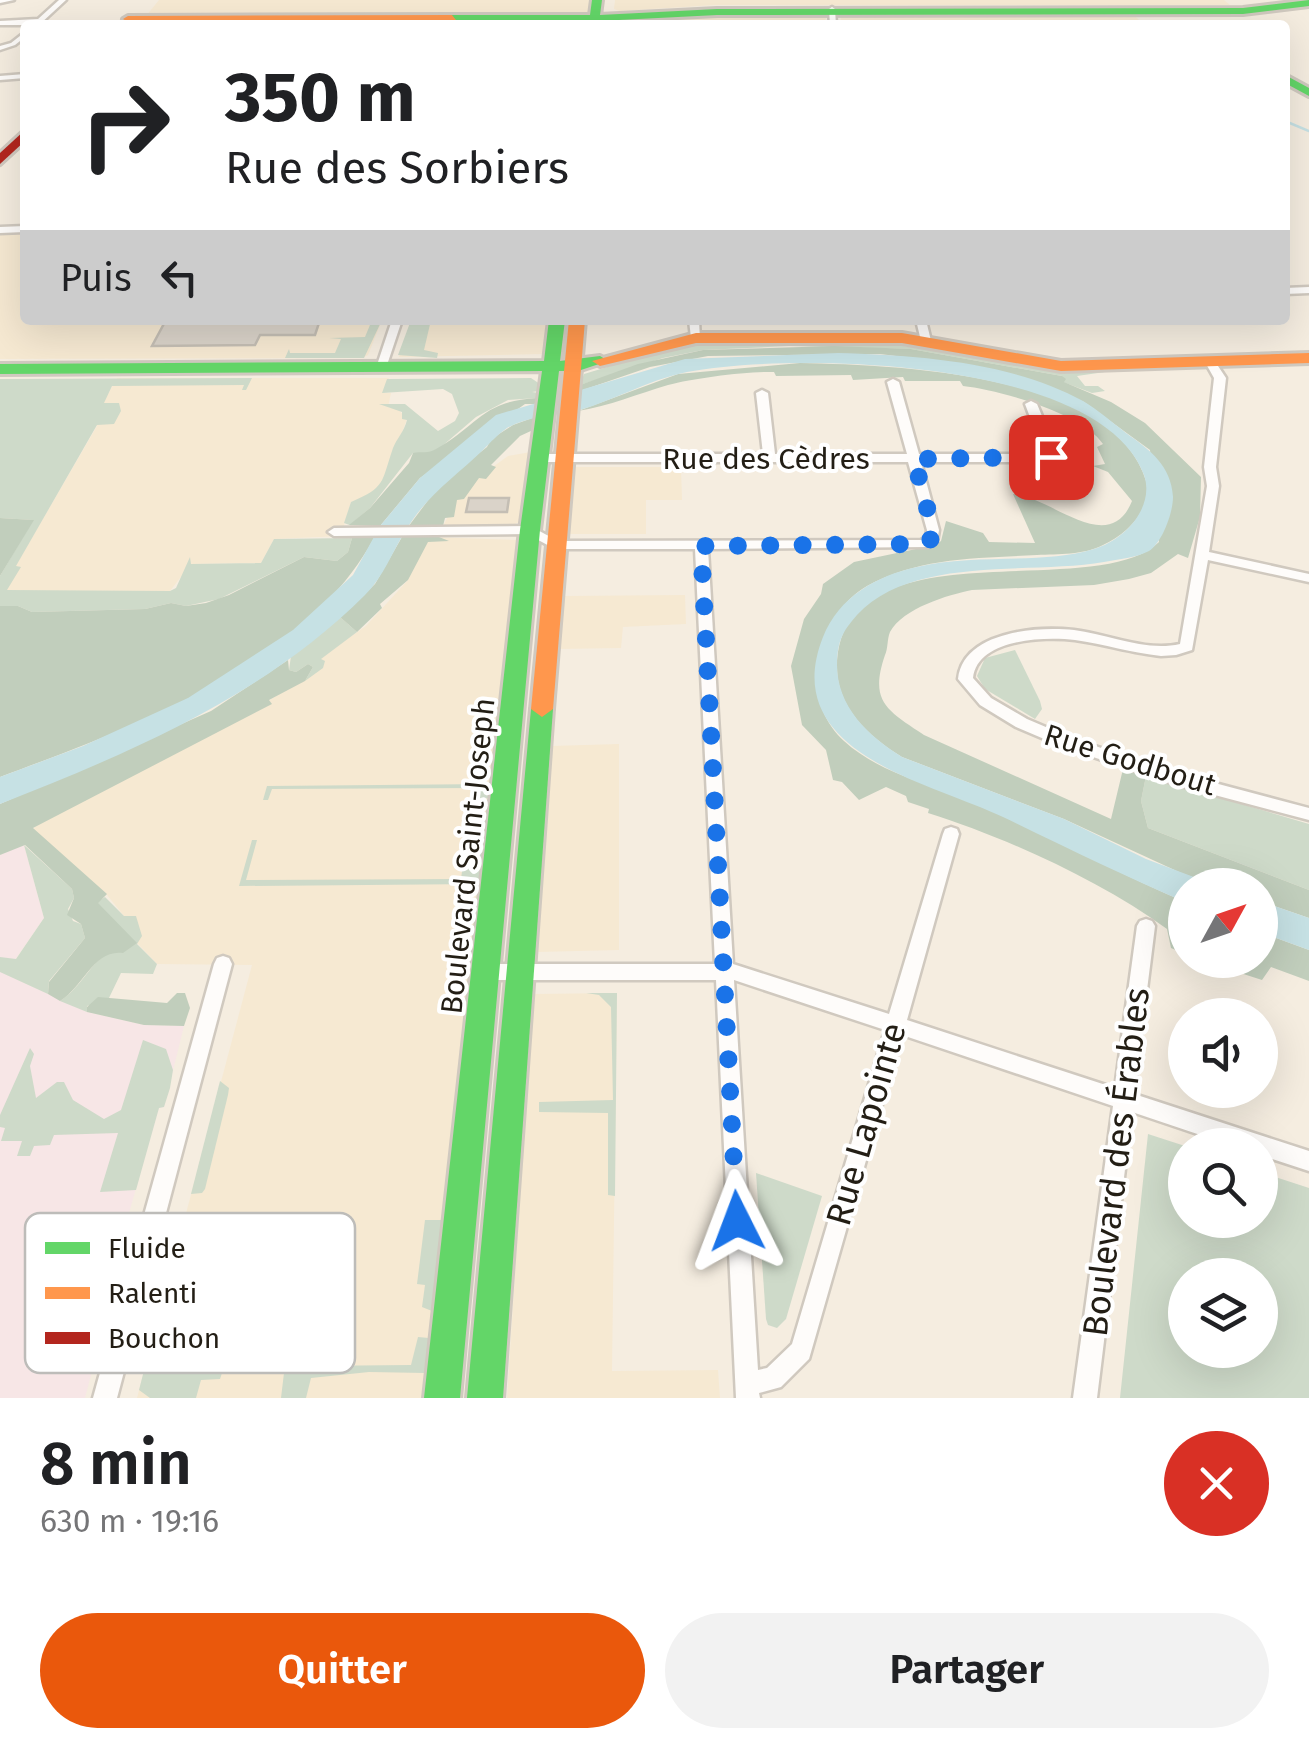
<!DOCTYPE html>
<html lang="fr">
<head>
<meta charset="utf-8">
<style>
	body { margin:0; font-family:"Fira Sans",sans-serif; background:#f2f2f2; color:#202124; height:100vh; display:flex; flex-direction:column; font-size:38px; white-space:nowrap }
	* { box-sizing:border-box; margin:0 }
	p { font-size:32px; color:#757577 }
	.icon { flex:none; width:55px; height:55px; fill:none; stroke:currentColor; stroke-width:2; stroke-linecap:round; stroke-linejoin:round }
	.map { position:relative; height:1398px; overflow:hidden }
	.drawer { display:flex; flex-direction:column; background:#fff; flex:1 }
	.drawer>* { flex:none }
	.hud { position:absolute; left:20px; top:20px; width:1270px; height:305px; border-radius:10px; box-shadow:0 10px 40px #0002; background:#fff; color:#202124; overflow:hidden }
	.needle { width:65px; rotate:50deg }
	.buttons { position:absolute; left:1168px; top:868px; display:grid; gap:20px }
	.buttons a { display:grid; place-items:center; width:110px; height:110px; border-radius:50%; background:#fff; box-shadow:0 10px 40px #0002; font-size:50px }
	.pin { position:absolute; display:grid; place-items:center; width:85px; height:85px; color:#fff; margin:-42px; border-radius:20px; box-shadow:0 5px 15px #0006 }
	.me { position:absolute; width:110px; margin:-55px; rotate:357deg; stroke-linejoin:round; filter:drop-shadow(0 0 8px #0008) }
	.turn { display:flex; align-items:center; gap:35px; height:210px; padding:0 40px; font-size:45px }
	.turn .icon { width:130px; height:130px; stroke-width:2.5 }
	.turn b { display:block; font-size:70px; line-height:85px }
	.then { display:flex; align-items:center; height:95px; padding:0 40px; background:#0003; gap:20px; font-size:38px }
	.round { display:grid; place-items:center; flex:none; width:105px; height:105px; border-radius:52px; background:#f2f2f2 }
	.summary { display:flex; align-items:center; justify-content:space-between; height:170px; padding:0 40px }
	h1 { font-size:60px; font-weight:600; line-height:75px }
	.cta { display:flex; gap:20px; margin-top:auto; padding:20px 40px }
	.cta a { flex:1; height:115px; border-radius:60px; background:#ea580c; color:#fff; font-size:40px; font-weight:600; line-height:115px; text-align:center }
	.cta a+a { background:#f2f2f2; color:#202124 }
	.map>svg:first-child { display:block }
	.built { fill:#f6e9d2 }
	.industrial { fill:#f7e6e6 }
	.green { fill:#cedac9; fill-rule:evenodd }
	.forest { fill:#c1cebc }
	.water { fill:#c6e1e4 }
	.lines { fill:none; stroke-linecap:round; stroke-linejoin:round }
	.stream { stroke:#c6e1e4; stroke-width:2.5 }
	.building { fill:#dad3c9; stroke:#c4beb4; stroke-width:2.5 }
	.street-casing { stroke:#d0c9bf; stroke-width:5 }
	.fast-casing { stroke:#d0c9bf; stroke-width:6 }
	.slow-casing { stroke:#d0c9bf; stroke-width:6 }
	.jam-casing { stroke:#d0c9bf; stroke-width:6 }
	.street { fill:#fefcfa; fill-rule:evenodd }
	.fast { fill:#63d668; fill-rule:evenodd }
	.slow { fill:#ff974d; fill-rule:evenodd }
	.jam { fill:#b3261e; fill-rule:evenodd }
	.route { stroke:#1a73e8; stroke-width:18; stroke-dasharray:0 32.4 }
	.labels { text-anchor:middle; stroke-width:8; stroke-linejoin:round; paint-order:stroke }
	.street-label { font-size:30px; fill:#231e15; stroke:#fff }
	.near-street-label { font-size:35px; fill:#231e15; stroke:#fff }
	.key { fill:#fff; stroke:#bdbcb9; stroke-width:2.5 }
	.key-label { font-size:28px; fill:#231e15 }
</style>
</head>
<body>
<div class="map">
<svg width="1309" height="1398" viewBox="0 0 1309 1398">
	<rect width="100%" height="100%" fill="#f5ede0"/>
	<g class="built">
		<path d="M159,0H592L590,12L577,14L146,16Z"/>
		<path d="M615,0H1224L1230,5H715L620,11L614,9Z"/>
		<path d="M714,13L826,17L825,25H612L616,20Z"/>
		<path d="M1126,13L1134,15L1144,25H840L841,16Z"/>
		<path d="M543,20L588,25H138L151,22Z"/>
		<path d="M25,232V320H382L368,355L362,358L0,359V233Z"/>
		<path d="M411,320H549L545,354L399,357Z"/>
		<path d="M117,378H389L383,393H391L388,407L398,409L407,419L385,479L373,494L351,502L341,536L274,539L261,563L191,564L170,591H6L15,567L97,426L90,425Z"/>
		<path d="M531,452L522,521L510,526H443L457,499L479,477L508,456Z"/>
		<path d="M573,467H681L682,500H646V534H567Z"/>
		<path d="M428,537L518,540L422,1398H137L252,965L157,964L137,943L124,916L107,895L33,829L40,822L271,704L268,701L323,668L320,660L325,654L366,626L408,580Z"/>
		<path d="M685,595L686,624L623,627L621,648L557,649L562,596Z"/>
		<path d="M619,744V950L537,952L551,746Z"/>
		<path d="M617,993L612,1371L718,1370L720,1398H507L533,994Z"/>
	</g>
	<path class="industrial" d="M24,845L44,918L5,974L87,1012L144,1025L184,1026L164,1107L159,1108L111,1276L106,1317L85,1398H0V855Z"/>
	<g class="green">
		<path d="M372,320H382L364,358H285L289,349L290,353H335L341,339L329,338L365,337Z"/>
		<path d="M411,320H431L424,350L438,353L437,358L398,355Z"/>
		<path d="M876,343C954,349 1028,374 1105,372L1077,376L1085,386H1098L1105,391L1092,393L1063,382L1062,376L911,349L789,346L703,350L663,358L580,385L584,374L681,345Z"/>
		<path d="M252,378L246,390H242L244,385L112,386L104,403H119L121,411L114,424L97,425L16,566L21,567L7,590L170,591L176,588L190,557L191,564L261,563L274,539L352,538L348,552L337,561L304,557L219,599L186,606L171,603L145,609L32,612L18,606H0V576L33,520L0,518V379Z"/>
		<path d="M531,378L540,384L539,391L532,392L539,393L537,398L508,400L476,417L441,447L430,453H413L370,508L350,525L355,527L344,523L351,502C386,487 381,483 393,448C397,438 404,432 407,420L402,419V412L379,404H405L438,431L455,421L459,413L452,394L443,389L382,393L387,379Z"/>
		<path d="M340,617L357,632L321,659L325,661L323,668L305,681L313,667L308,664L296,672L289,670L291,656Z"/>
		<path d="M1015,650L1040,701L1042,709L1035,719L985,689L977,676L985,658Z"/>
		<path d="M1146,776L1309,824V890L1148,828L1141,801Z"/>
		<path d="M491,784L490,798L475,799V788L272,789L268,800H263L267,786Z"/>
		<path d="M480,816H487L480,884L239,886L252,840H257L246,880L461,879L465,849H470L471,838H477Z"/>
		<path d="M24,845L72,889L74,898L68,909L73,921L81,924L85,938L49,981L48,994L0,972V957L16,959L44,918Z"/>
		<path d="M105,897L124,916H136L142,936L137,944L157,964L153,974L121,973L108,1000L87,1006V1012L60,1001C82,987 90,962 111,951L97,902Z"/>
		<path d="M586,993H617L615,1196L608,1195V1113L539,1112V1102L613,1100L611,1007L599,995Z"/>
		<path d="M143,1040L166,1049L173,1070L170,1088L164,1107L159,1108L136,1190L100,1192L118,1133L54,1135L50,1145L34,1146L30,1156H17L22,1141H1L5,1128L0,1127V1115L30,1048L34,1054L30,1066L36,1098L57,1082H64L73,1100L104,1119L121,1110Z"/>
		<path d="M220,1081L229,1088L228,1095L205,1189L202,1193L191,1194Z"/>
		<path d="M1148,1134L1185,1146V1220H1260V1172L1309,1188V1398H1120ZM1185,1275H1260V1350H1185Z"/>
		<path d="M756,1173L822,1196L786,1319L777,1328L768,1325L766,1319Z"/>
		<path d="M425,1220H442L432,1311L422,1307L425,1285L417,1284Z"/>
		<path d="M418,1337L429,1338L425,1373L369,1372L311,1378L306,1398H281L284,1373H222L220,1379L201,1380L196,1398H150L139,1390L152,1339L175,1340L172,1368H193L198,1344L208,1340L206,1367L289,1366L295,1346L309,1349L307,1366L411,1365Z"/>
	</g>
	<g class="forest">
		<path d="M834,346L911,349L1062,376L1066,379L1064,382L1111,402L1145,423L1201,477L1200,517L1188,558L1178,554L1151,573L1129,579L1094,585L972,590C948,595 903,608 890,632C887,639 888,649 885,655C869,702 887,710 924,735L1111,819L1123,769L1146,776L1141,801L1148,828L1309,890V918L1260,901V885H1215L1181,873L1064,819L902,757C871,738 837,709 837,668C838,520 1095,605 1159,542L1150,450L1084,402L1038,384L960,364L880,354L708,356L650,367L580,391V385L638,364L703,350Z"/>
		<path d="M800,363C892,365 1114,372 1146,481C1153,509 1127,534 1103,545C1084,555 1058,554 1037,555C979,558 919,557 867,586C843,600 834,619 822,644C808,675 818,718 844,741C878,772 924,782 966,800C1040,831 1111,870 1185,902V954L1171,948L1167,929C1099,880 1007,838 928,813L929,809L908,802L906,796L886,787L859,800L842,782L833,780L826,750L802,725L791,666L804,619L821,594L823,584L854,562L935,545L941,541L946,521L983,533L989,542L1035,543L1013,494C1052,497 1109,558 1132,501L1108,472L1093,466L1105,464L1097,447L1103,444C1083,413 999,390 963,386L960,381H905L903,377L853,380L851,375L776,376L774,372C749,371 694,378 668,385C637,394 610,406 578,411L678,374Z"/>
		<path d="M537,398L536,404H525L420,478L380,526L349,525L370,508L409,463L413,453C421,451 428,454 436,449C478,426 481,401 537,398Z"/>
		<path d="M535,417L533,430L520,436L491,465L496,467L486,479L479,478L464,499L457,500L454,517L445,518L443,526L408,527L441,483L487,447L491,439L513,425Z"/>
		<path d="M0,518L34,520L0,576Z"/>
		<path d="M402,537H439L449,541L428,542L408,580L380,604L382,608L357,632L340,617L375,584Z"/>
		<path d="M352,538H374C306,665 128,729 0,777V606H18L32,612L145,609L171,603L186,606L206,603L229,595L304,557L337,561L348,552Z"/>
		<path d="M288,660L289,670L296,672L308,664L313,667L305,681L269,700L272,704L33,828L107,894L98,903L137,943L123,953C94,949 84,986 60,1001L48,994L49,982L85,938L81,924L67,915L74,898L72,889L25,845L0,855V804L211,711Z"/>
		<path d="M1260,932L1309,950V981L1271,967L1262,980L1200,960H1260Z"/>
		<path d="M177,993H185L190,1008L184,1026L144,1025L87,1012V1007L98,997L167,1003Z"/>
	</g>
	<g class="water">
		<path d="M838,353C917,355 1012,362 1083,401C1098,410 1112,422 1126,433C1150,450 1171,465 1173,497C1173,513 1162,543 1149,551C1136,558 1119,559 1104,562C1030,575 912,555 857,615C843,631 838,640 837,662C836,706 867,735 902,757L1064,819L1146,859L1215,885H1185V902C1124,876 1063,846 1003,817C929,782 777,753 823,637C839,597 876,576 917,567C974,553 1042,565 1094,549C1125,540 1155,507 1144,475C1101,357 790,352 687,372C647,380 610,403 572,412C549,417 528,416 507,428C497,435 491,442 483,450C455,477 427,495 406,530C392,552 384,576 365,595C264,696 132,752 0,804V777L83,746L188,698L293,630L353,575L380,526L420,478L496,415L685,359Z"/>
		<path d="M1260,901L1309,918V950L1260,932Z"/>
	</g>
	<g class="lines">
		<path class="stream" d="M1285,121L1309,131"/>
	</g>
	<g class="building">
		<path d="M166,320H320L315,335H260L255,345L152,346Z"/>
		<path d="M469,498H509L507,512H466Z"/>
	</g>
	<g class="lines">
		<defs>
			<g id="street">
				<path d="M0,0H14L0,3Z"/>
				<path d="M59,0H66L39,25H0V21L38,19Z"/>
				<path d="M832,7L835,9L836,25H830L829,9Z"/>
				<path d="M25,32V37L15,45L0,50V46L11,43Z"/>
				<path d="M25,74V78L0,80V76Z"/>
				<path d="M25,226V232L0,233V227Z"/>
				<path d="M1309,287V293L1285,294V288Z"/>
				<path d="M392,320H402L386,368L377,370L376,368Z"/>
				<path d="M689,320H699L700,340L691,338Z"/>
				<path d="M916,320H926L931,341L930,343L921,341Z"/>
				<path d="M1210,359L1214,360L1226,378L1216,467L1219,486L1209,552L1309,574V582L1208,560L1192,650L1176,655L1161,656C1132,653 1104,644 1075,640C1044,636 977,639 973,678L991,698L1027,719L1074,739L1177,773L1309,808V820L1177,785L1063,747L1016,727L980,705L958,679C963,632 1035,626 1074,630C1108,634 1145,652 1180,644L1207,486L1204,467L1214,378L1205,362Z"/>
				<path d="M893,379L899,382L919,454H1044L1025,404L1031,401L1037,404L1057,452L1053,461L1049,462H921L939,530L937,542L928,547L708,549L733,964L889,1014L943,834L945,829L951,827L957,829L959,834L907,1020L1115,1088L1137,926L1140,921L1146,919L1152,921L1155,926L1134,1094L1309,1151V1171L1260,1155V1145H1230L1132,1112L1097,1398H1073L1113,1106L902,1035L809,1359L781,1387L759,1393L760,1398H736L716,980H486L480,978L477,972L480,966L486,964H715L695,549H555L527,534L334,536L328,532L334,528L530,526L558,541L921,540L926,537L927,530L908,462H539L533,458L539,454H763L756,393L762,390L768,393L775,454H907L887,382ZM734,980L885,1030L792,1344L767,1368L758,1370Z"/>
				<path d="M223,956L229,958L232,964L117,1398H93L214,964L217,958Z"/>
			</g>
			<g id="fast">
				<path d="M592,0H602L600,15L717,9L1243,8L1309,0V6L1243,14L717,15L599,21L598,25H588L589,21H452L447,18L452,15H590Z"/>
				<path d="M1285,75L1309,88V96L1285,83Z"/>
				<path d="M549,320H565L560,361L600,356L608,361L578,371H559L540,530L460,1398H424L520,530L542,371L0,374V364L544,361Z"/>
				<path d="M542,701L553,709L503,1398H467L531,709Z"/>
			</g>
			<g id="slow">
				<path d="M452,15L456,20L128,22L123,19L128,16Z"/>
				<path d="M569,320H585L553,709L542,717L531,709Z"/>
				<path d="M696,333H902L1061,361L1309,353V363L1061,371L902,343H696L600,366L592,361Z"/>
			</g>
			<path id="jam" d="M25,130V141L0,164V153Z"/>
		</defs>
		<use href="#street" class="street-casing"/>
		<use href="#fast" class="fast-casing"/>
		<use href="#slow" class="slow-casing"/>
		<use href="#jam" class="jam-casing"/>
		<use href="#street" class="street"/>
		<use href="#fast" class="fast"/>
		<use href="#slow" class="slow"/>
		<use href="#jam" class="jam"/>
	</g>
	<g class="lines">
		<path class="route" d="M737,1221L701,546L923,544L930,541L933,530L914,459L1051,457"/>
	</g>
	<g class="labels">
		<g class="street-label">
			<text x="766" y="469">Rue des Cèdres</text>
			<text transform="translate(1130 760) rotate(17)" y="10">Rue Godbout</text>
			<text transform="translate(468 856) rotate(-84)" y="10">Boulevard Saint-Joseph</text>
		</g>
		<g class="near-street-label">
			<text transform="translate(866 1124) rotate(-74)" y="12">Rue Lapointe</text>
			<text transform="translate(1116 1162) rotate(-83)" y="12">Boulevard des Érables</text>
		</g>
	</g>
	<rect x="25" y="1213" width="330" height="160" rx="15" class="key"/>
	<rect x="45" y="1242" width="45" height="12" fill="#63d668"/>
	<rect x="45" y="1287" width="45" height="12" fill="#ff974d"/>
	<rect x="45" y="1332" width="45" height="12" fill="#b3261e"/>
	<g class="key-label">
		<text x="108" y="1258">Fluide</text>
		<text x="108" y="1303">Ralenti</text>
		<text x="108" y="1348">Bouchon</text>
	</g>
</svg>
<div class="buttons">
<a><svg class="needle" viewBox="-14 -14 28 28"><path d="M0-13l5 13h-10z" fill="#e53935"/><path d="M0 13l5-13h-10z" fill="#757577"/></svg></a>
<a><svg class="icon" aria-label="sound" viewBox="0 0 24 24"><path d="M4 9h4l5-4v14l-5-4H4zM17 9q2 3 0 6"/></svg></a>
<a><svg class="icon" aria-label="search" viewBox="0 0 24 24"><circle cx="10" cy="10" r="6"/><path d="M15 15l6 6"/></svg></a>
<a><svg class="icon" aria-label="layers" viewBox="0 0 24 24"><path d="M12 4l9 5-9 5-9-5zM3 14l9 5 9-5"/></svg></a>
</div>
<div class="pin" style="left:1051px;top:457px;background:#d93025"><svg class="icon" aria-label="arrive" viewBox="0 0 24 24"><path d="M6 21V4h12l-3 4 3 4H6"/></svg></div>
<svg class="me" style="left:737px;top:1221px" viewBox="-20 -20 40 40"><path d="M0-17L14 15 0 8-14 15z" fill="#1a73e8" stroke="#fff" stroke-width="4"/></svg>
<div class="hud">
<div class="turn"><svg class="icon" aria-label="right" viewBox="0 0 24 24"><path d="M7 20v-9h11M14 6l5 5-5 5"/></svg><div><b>350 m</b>Rue des Sorbiers</div></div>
<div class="then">Puis<svg class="icon" aria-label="left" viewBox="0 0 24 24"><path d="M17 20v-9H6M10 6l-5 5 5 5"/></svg></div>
</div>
</div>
<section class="drawer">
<div class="summary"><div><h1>8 min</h1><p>630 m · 19:16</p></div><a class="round" style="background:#d93025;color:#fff"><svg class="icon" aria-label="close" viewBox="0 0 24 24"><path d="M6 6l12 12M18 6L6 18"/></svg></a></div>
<div class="cta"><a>Quitter</a><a>Partager</a></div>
</section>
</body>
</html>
